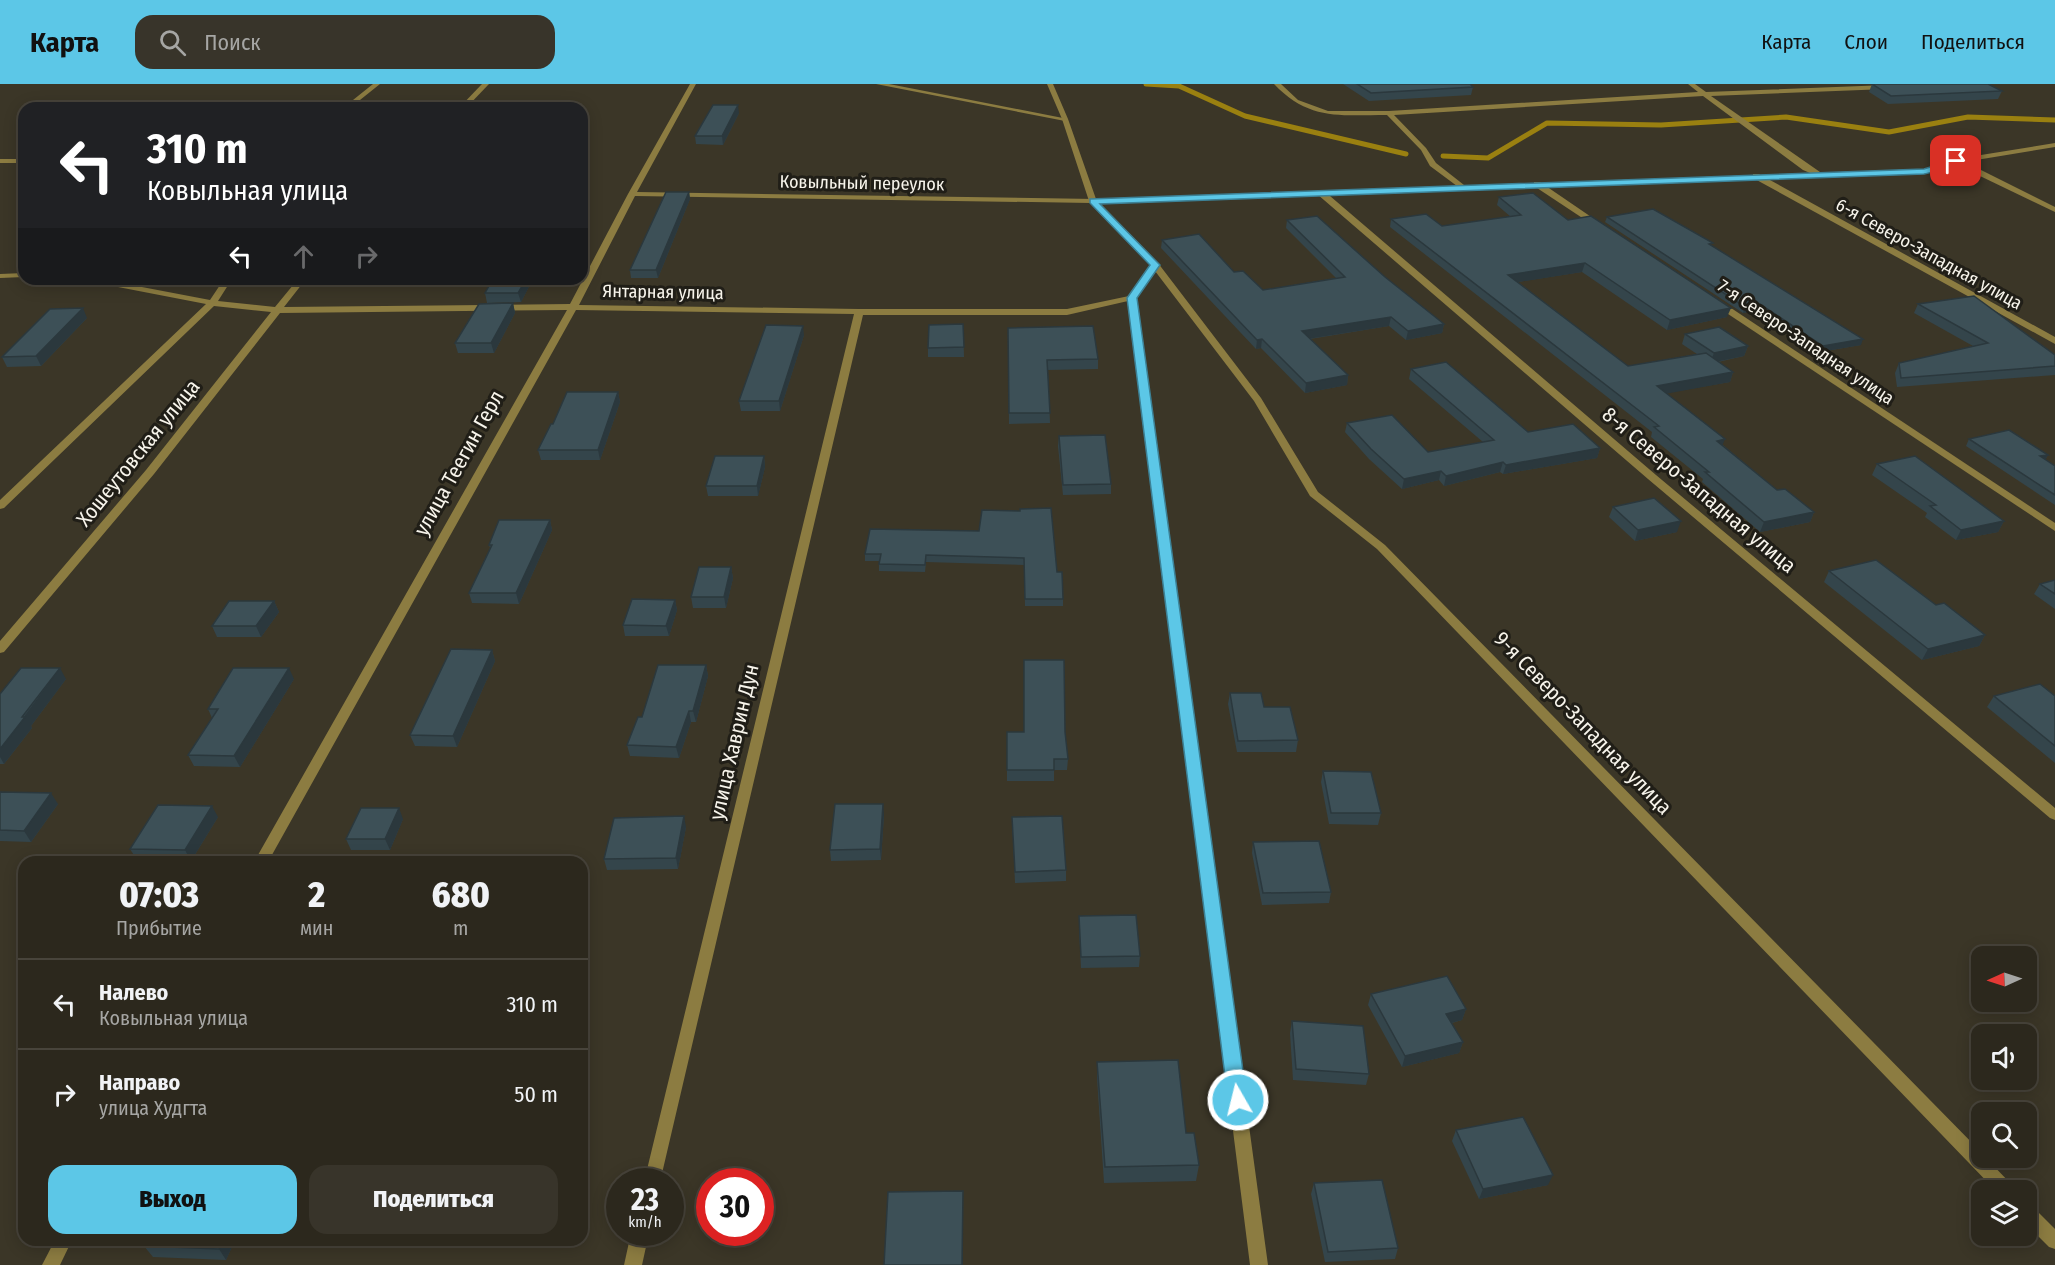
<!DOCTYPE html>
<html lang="ru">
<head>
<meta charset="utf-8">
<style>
	body { margin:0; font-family:"Fira Sans Condensed",sans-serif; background:#38342a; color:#f1f3f6; height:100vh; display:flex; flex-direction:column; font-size:22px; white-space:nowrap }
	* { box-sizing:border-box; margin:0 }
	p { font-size:20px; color:#a6a6a4 }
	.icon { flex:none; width:33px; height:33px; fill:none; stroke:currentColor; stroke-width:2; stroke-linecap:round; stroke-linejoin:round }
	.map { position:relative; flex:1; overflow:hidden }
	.panel { position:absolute; left:18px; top:772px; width:570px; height:390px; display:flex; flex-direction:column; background:#2c281d; border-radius:18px; box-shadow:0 3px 15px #0003,0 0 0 2px #48443b }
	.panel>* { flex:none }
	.hud { position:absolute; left:18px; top:18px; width:570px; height:183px; border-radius:18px; box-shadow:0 3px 15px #0003,0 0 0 2px #48443b; background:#202124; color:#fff; overflow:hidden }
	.needle { width:39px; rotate:267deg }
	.controls { position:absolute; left:1971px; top:862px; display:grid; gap:12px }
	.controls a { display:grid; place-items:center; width:66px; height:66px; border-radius:12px; background:#2c281d; box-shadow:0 3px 15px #0003,0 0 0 2px #48443b; font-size:30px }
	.speed { position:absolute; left:606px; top:1084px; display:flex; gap:12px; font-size:30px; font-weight:700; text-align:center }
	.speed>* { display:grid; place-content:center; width:78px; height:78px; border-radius:50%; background:#2c281d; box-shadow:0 3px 15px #0003,0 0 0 2px #48443b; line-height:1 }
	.speed small { font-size:15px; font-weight:400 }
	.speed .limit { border:9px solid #d22; background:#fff; color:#111 }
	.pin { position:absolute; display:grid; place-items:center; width:51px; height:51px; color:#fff; margin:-26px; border-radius:12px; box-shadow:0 3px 9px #0006 }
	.me { position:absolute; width:66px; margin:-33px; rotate:352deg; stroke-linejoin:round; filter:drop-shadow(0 0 4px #0008) }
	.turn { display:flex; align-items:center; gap:21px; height:126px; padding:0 30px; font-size:27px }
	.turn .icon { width:78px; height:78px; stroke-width:2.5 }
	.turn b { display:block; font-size:42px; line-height:51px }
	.lanes { display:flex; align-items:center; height:57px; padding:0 30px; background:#0003; justify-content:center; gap:30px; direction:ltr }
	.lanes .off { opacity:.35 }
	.eta { display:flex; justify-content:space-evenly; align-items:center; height:102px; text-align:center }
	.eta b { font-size:36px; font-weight:800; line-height:42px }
	.cta { display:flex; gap:12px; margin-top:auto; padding:12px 30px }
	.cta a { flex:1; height:69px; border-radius:18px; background:#5cc7e7; color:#111; font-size:24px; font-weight:800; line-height:69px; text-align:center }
	.cta a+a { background:#38342a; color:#f1f3f6 }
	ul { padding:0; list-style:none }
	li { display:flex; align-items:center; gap:18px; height:90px; padding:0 30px; border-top:2px solid #48443b }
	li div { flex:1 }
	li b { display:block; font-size:22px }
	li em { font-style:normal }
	header { display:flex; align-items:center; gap:36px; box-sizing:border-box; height:84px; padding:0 30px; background:#5cc7e7; color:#111 }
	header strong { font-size:28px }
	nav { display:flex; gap:33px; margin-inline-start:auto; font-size:21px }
	.search { width:420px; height:54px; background:#38342a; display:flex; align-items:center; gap:15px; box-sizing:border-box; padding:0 21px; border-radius:18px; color:#a6a6a4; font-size:22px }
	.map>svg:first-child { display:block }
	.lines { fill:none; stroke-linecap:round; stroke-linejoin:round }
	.stream { stroke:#9a8010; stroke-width:5 }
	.minor { fill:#8c7c41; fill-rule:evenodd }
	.tertiary { fill:#8c7c41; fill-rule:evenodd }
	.wall { fill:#34454b }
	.shaded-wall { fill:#2b383d }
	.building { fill:#3d5057; stroke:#2b383d; stroke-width:1.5 }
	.route { fill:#5cc7e7; stroke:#3c8196; stroke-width:1.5 }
	.labels { text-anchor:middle; stroke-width:6; stroke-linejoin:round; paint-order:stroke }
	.far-street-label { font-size:18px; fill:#f7f4eb; stroke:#201e17 }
	.street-label { font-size:21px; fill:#f7f4eb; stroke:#201e17 }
</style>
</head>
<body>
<header>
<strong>Карта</strong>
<div class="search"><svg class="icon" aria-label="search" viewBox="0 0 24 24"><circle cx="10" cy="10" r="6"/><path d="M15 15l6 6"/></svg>Поиск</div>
<nav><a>Карта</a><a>Слои</a><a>Поделиться</a></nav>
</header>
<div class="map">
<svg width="2055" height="1181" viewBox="0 0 2055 1181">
	<rect width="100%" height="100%" fill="#3b3627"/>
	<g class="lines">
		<g class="stream">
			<path d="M1146,0L1179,2L1245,32L1406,70"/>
			<path d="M1443,72L1488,74L1547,39L1661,41L1786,33L1889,48L1968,33L2055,36"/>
		</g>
		<g class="minor">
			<path d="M373,0H380L350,24H343Z"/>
			<path d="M482,0H489L466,24H459Z"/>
			<path d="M690,0H696L637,108L1096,115L1158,179L1261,314L1318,408L1385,461L1982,1069V1074H1986L2013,1102L2015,1107H1996L1377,465L1310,412L1254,317L1155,187L1136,214L1268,1181H1250L1128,217L1067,231H863L660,1098H644L854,230L576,226L268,778H254L567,226L280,229L154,390L4,568L0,569V557L146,386L271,228L214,222L4,424L0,425V416L206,220L87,197L83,195H100L210,216L224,195H232L218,217L275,223L298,195H306L284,223L570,220L628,110ZM635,112L1091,119L1151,181L1129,212L1067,225H859L579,221Z"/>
			<path d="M876,0H889L1068,35L1065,37Z"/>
			<path d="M1274,0H1281L1298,16L1328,27H1389L1698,8L1688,0H1695L1706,8L1887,1L1890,3L1887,5L1711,12L1820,88L1821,90L1817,92L1803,86L1703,12L1394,31L1426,64L1436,79L1464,101V105H1461L1430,82L1421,66L1387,31C1341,31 1309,37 1274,0Z"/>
			<rect x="0" y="75" width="24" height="4"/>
			<path d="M1953,75H1959L2055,123V128L1953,79Z"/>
			<path d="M1753,90H1759L2055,253V260L1753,94Z"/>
			<path d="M1534,98H1540L1603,141L1596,143L1534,102Z"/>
			<path d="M1317,106H1323L1656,391L2055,724V736L2050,734L1648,395L1317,110Z"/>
			<path d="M24,189V193L0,194V190Z"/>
			<path d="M1713,216H1719L2055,439V447L1713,220Z"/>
			<path d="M2026,1120L2032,1122L2055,1145V1165L2049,1163L2026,1140Z"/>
			<path d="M631,1149H649L642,1181H624Z"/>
			<path d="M55,1156H72L60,1181H42Z"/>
		</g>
		<path class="tertiary" d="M1047,0H1053L1068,35L1096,115L1924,85L1944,80L1956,75L2055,59V63L1958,79L1949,84L1924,89L1093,119L1089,117L1062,35Z"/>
	</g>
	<g class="wall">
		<path d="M1343,0H1470L1473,3L1471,11L1369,17Z"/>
		<path d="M1872,0L2002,7L1998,15L1888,20L1869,8Z"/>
		<path d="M739,29L723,61L696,60L695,52Z"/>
		<path d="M689,108L690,115L658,194H631L630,186Z"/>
		<path d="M1499,113L1568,136L1727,233L1667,246L1582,188L1518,198L1628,282L1697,270L1682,260L1685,250L1748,262L1744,272L1718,278L1733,288L1730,298L1666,309L1723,361L1777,406L1814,428L1810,438L1760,448L1702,398L1703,395L1651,353L1652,348L1390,143L1391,135L1442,142L1511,133L1497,121Z"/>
		<path d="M1607,133L1712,162L1861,261L1820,268L1758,226L1743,229L1605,138Z"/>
		<path d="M1287,136L1385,193L1444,240L1442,249L1406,256L1389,242L1310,255L1348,291L1347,301L1305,309L1261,264L1256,265L1161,164L1162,156L1234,188L1263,206L1336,194L1286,144Z"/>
		<path d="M340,195H390L385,202L342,201Z"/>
		<path d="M533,195L521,218L487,219L485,209Z"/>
		<path d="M513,219L515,229L494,269H458L455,259Z"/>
		<path d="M1918,220L2055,271V291L1897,303L1895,289L1899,279L1973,262L1914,229Z"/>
		<path d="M87,234L41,282L7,283L2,273Z"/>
		<path d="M963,240L964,273H928V264Z"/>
		<path d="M1008,244L1098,275V285L1048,286L1050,339L1009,340Z"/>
		<path d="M804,251L780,327H741L739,317Z"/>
		<path d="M1411,285L1528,348L1600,364L1597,374L1503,390L1500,388L1444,402L1439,396L1402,405L1369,375L1345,348L1347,339L1428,368L1483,358L1409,295Z"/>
		<path d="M618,308L620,318L600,376H541L538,366L553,340Z"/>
		<path d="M1059,352L1111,400V410L1063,411L1058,362Z"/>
		<path d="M1969,355L2048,371L2045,376L2055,382V421L1966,362Z"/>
		<path d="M764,372L765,383L758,412H708L706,402Z"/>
		<path d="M1877,380L2004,437L1998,448L1956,456L1925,433L1927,429L1872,391Z"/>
		<path d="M1613,423L1677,448L1635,457L1609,433Z"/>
		<path d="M550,436L552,446L519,520L472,519L469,509L490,464L489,461Z"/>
		<path d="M979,447L1057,488L1063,515V522H1025L1024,481L926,478L925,488L879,487V477H865V470Z"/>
		<path d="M731,483L733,494L726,524H693L691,513Z"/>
		<path d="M1829,487L1936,521L1985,551L1979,562L1922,576L1824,498Z"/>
		<path d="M2055,496V525L2034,510L2040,500Z"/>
		<path d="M675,516L677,526L669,552H625L623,541Z"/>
		<path d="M274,517L279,528L261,553H217L212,542Z"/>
		<path d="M492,566L495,577L457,663L415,662L410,651Z"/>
		<path d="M706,581L708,592L696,638H691L679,674L630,672L627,661L642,633Z"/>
		<path d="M66,595L31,642L32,644L4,680H0V610Z"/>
		<path d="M294,595L240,683L194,682L188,671L212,634L208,625Z"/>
		<path d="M1230,609L1298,656L1296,668H1237L1228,620Z"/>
		<path d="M1994,612H2055V679L1987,623Z"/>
		<path d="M1007,648H1065L1068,675L1067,686H1054V697H1007Z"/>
		<path d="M1323,687L1381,729L1378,741L1329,740L1321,698Z"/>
		<path d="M0,708L58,720L31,758L0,757Z"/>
		<path d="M884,731L881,776L831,777L830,766Z"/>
		<path d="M218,733L191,777L137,776L130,765Z"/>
		<path d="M1012,733L1066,786V797L1015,799Z"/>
		<path d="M403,735L390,766H351L346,755Z"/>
		<path d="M686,743L678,785L607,786L604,775Z"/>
		<path d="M1253,758L1331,808L1329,819L1262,821L1252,769Z"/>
		<path d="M1079,832L1140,872L1139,883L1081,884L1079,843Z"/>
		<path d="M1371,910L1466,925L1462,936L1452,939L1463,958L1459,969L1402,983L1368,921Z"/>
		<path d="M1292,937L1369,990L1366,1001L1293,996L1290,949Z"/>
		<path d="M1097,978L1186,1049L1199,1081L1196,1097L1104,1099L1097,994Z"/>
		<path d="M1456,1046L1548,1101L1479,1115L1452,1057Z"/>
		<path d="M1314,1099L1398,1164L1395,1175L1325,1178L1311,1110Z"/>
		<path d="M148,1156H235L226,1176L153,1173L144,1162Z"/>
	</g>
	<g class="shaded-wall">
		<path d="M738,21L739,29L723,61L722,52Z"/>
		<path d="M689,108L690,115L658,194L656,186Z"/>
		<path d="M1585,179L1582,188L1506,200L1508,191Z"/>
		<path d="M383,195H390L385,202Z"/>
		<path d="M526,195H533L521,218L518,209Z"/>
		<path d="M513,219L515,229L494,269L491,259Z"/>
		<path d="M1760,220L1758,226L1743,229L1745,223Z"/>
		<path d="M83,224L87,234L41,282L36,272Z"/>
		<path d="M1731,224L1727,233L1667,246L1670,236Z"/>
		<path d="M1391,233L1389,242L1301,256L1302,247Z"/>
		<path d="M1444,240L1442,249L1406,256L1408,247Z"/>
		<path d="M803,242L804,251L780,327L779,317Z"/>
		<path d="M1262,255L1261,264L1256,265L1257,256Z"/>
		<path d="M1863,255L1861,261L1820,268L1823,262Z"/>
		<path d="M1748,262L1744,272L1710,279L1714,269Z"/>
		<path d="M1733,288L1730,298L1654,312L1657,302Z"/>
		<path d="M1348,291L1347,301L1305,309L1306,299Z"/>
		<path d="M618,308L620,318L600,376L598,366Z"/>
		<path d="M1725,355L1721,365L1717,357Z"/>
		<path d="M1600,364L1597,374L1503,390L1506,381Z"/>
		<path d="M2048,371L2044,378L2040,372Z"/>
		<path d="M764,372L765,383L758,412L757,402Z"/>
		<path d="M1503,378L1500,388L1444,402L1446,392Z"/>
		<path d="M1441,387L1439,396L1402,405L1404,395Z"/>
		<path d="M1814,428L1810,438L1760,448L1764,438Z"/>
		<path d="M550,436L552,446L519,520L516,509Z"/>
		<path d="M1681,437L1677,448L1635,457L1638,446Z"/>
		<path d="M2004,437L1998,448L1956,456L1961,446Z"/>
		<path d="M731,483L733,494L726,524L724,513Z"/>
		<path d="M675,516L677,526L669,552L666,542Z"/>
		<path d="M274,517L279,528L261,553L256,542Z"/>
		<path d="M1985,551L1979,562L1922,576L1928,565Z"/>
		<path d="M492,566L495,577L457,663L453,652Z"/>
		<path d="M706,581L708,592L696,638L693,627Z"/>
		<path d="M60,584L66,595L31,642L32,644L4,680L0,673V665Z"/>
		<path d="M289,584L294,595L240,683L234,672Z"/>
		<path d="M689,627L691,638L679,674L676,663Z"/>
		<path d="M51,709L58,720L31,758L24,747Z"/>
		<path d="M883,720L884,731L881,776L880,765Z"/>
		<path d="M212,722L218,733L191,777L185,766Z"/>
		<path d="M399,724L403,735L390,766L385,755Z"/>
		<path d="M684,732L686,743L678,785L676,774Z"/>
		<path d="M1466,925L1462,936L1443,941L1446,930Z"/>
		<path d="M1463,958L1459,969L1402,983L1405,972Z"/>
		<path d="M1553,1091L1548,1101L1479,1115L1483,1105Z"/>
		<path d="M963,1107V1181H962Z"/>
		<path d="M223,1156H235L226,1176L219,1165Z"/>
	</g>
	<g class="building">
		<path d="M1357,0H1470L1473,3L1371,9Z"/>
		<path d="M1872,0H1988L2002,7L1891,12Z"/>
		<path d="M713,21H738L722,52H695Z"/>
		<path d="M666,108H689L656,186H630Z"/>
		<path d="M1533,109L1568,136L1591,132L1731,224L1670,236L1585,179L1508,191L1628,282L1706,269L1733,288L1657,302L1725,355L1717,357L1777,406L1785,405L1814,428L1764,438L1705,388H1709L1654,343L1659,342L1391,135L1426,130L1442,142L1521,131L1499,113Z"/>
		<path d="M1653,125L1713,159L1709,160L1863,255L1823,262L1760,220L1745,223L1607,133Z"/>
		<path d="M1317,132L1385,193L1444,240L1408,247L1391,233L1302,247L1348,291L1306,299L1262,255L1257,256L1162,156L1199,150L1234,188L1243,187L1263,206L1345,193L1287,136Z"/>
		<path d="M493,195H526L518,209H485Z"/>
		<path d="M1974,212L2055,271V282L1901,294L1899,279L1988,259L1918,220Z"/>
		<path d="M513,219L491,259H455L479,220Z"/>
		<path d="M83,224L36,272L2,273L50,225Z"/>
		<path d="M963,240L964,263L928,264L929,241Z"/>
		<path d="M766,241L803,242L779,317H739Z"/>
		<path d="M1093,242L1098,275L1047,276L1050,329H1009L1008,244Z"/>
		<path d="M1719,243L1748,262L1714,269L1685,250Z"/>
		<path d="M1446,278L1528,348L1573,340L1600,364L1506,381L1503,378L1446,392L1441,387L1404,395L1371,365L1347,339L1392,331L1428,368L1494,356L1411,285Z"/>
		<path d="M567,308H618L598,366H538L551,340H553Z"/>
		<path d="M2009,346L2048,371L2040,372L2055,382V411L1969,355Z"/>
		<path d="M1105,351L1111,400L1063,401L1059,352Z"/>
		<path d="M715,372H764L757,402H706Z"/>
		<path d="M1915,372L2004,437L1961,446L1930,422L1936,421L1877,380Z"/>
		<path d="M1654,414L1681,437L1638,446L1613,423Z"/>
		<path d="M1051,424L1057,488H1062L1063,515H1025L1024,474L926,471L925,481L879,480L881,470H865L870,445L979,447L982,426L1020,427V425Z"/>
		<path d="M499,436H550L516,509H469L492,461H489Z"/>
		<path d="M1876,476L1936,521L1944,519L1985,551L1928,565L1829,487Z"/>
		<path d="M699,483H731L724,513H691Z"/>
		<path d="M2055,496V510L2040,500Z"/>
		<path d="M632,515L675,516L666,542L623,541Z"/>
		<path d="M229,517H274L256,542H212Z"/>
		<path d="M451,565L492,566L453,652L410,651Z"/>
		<path d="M1024,576H1064L1065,648L1068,675H1054V686H1007V648H1024Z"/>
		<path d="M658,581H706L693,627H689L676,663L627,661L638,633H642Z"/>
		<path d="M21,584H60L22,633H25L0,665V610Z"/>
		<path d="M233,584H289L234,672L188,671L218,625H208Z"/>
		<path d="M2040,600L2055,612V662L1994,612Z"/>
		<path d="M1230,609H1261L1264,623H1290L1298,656L1238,657Z"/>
		<path d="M1323,687L1371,688L1381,729H1331Z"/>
		<path d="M0,708L51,709L24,747L0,746Z"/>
		<path d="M835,720H883L880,765L830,766Z"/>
		<path d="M158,721L212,722L185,766L130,765Z"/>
		<path d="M361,724H399L385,755H346Z"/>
		<path d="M684,732L676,774L604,775L614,734Z"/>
		<path d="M1062,732L1066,786L1015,788L1012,733Z"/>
		<path d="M1319,757L1331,808L1263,809L1253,758Z"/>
		<path d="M1136,831L1140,872L1081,873L1079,832Z"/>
		<path d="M1447,892L1466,925L1446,930L1463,958L1405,972L1371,910Z"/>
		<path d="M1292,937L1363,942L1369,990L1296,985Z"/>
		<path d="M1178,976L1186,1049H1194L1199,1081L1105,1083L1097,978Z"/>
		<path d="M1523,1033L1553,1091L1483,1105L1456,1046Z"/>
		<path d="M1382,1096L1398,1164L1328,1168L1314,1099Z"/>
		<path d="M963,1107L962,1181H884L888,1108Z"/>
		<path d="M148,1156H223L219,1165L144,1162Z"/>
	</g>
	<path class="route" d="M1956,75L1960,77C1950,85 1937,87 1924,90L1100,120L1160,181L1137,214L1247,1016L1244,1022L1238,1024L1231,1022L1228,1016L1127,214L1150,181L1090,119V115L1924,85Z"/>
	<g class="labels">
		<g class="far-street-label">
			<text transform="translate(862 99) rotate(1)" y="6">Ковыльный переулок</text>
			<text transform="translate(1929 170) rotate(29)" y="6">6-я Северо-Западная улица</text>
			<text transform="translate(663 208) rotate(1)" y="6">Янтарная улица</text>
			<text transform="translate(1806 258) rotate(34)" y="6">7-я Северо-Западная улица</text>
		</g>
		<g class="street-label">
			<text transform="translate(138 369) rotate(-51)" y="7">Хошеутовская улица</text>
			<text transform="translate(459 379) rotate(-61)" y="7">улица Теегин Герл</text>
			<text transform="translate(1699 406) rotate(40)" y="7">8-я Северо-Западная улица</text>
			<text transform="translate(1583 639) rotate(46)" y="7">9-я Северо-Западная улица</text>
			<text transform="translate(734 658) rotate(-77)" y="7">улица Хаврин Дун</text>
		</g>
	</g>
</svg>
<div class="controls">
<a><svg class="needle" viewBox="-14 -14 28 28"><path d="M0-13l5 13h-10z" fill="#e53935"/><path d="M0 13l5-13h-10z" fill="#a6a6a4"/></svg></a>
<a><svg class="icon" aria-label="sound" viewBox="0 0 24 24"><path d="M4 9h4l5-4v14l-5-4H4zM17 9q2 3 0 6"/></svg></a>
<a><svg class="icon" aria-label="search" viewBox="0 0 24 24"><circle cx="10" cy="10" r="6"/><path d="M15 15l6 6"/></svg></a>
<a><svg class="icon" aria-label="layers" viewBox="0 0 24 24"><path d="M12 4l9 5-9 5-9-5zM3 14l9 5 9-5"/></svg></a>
</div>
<div class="speed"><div>23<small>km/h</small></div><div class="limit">30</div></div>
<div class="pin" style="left:1956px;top:77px;background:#d93025"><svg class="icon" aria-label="arrive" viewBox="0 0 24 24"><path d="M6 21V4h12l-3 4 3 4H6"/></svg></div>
<svg class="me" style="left:1238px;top:1016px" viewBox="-20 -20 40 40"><circle r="17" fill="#5cc7e7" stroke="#fff" stroke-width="3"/><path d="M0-11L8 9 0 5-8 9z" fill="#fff"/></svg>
<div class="hud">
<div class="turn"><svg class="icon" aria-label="left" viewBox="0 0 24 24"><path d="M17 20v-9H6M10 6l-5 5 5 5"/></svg><div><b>310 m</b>Ковыльная улица</div></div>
<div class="lanes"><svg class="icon" aria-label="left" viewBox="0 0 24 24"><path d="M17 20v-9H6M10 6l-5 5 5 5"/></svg><svg class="icon off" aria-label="ahead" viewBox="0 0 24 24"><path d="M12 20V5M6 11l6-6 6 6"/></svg><svg class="icon off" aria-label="right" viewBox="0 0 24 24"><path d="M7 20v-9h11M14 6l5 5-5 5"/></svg></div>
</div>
<section class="panel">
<div class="eta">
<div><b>07:03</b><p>Прибытие</p></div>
<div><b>2</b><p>мин</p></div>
<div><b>680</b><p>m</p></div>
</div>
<ul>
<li><svg class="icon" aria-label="left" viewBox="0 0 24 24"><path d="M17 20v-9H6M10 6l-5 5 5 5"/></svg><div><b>Налево</b><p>Ковыльная улица</p></div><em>310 m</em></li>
<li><svg class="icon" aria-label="right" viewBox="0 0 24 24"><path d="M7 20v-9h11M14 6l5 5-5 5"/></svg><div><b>Направо</b><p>улица Худгта</p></div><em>50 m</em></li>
</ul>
<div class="cta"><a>Выход</a><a>Поделиться</a></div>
</section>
</div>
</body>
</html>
